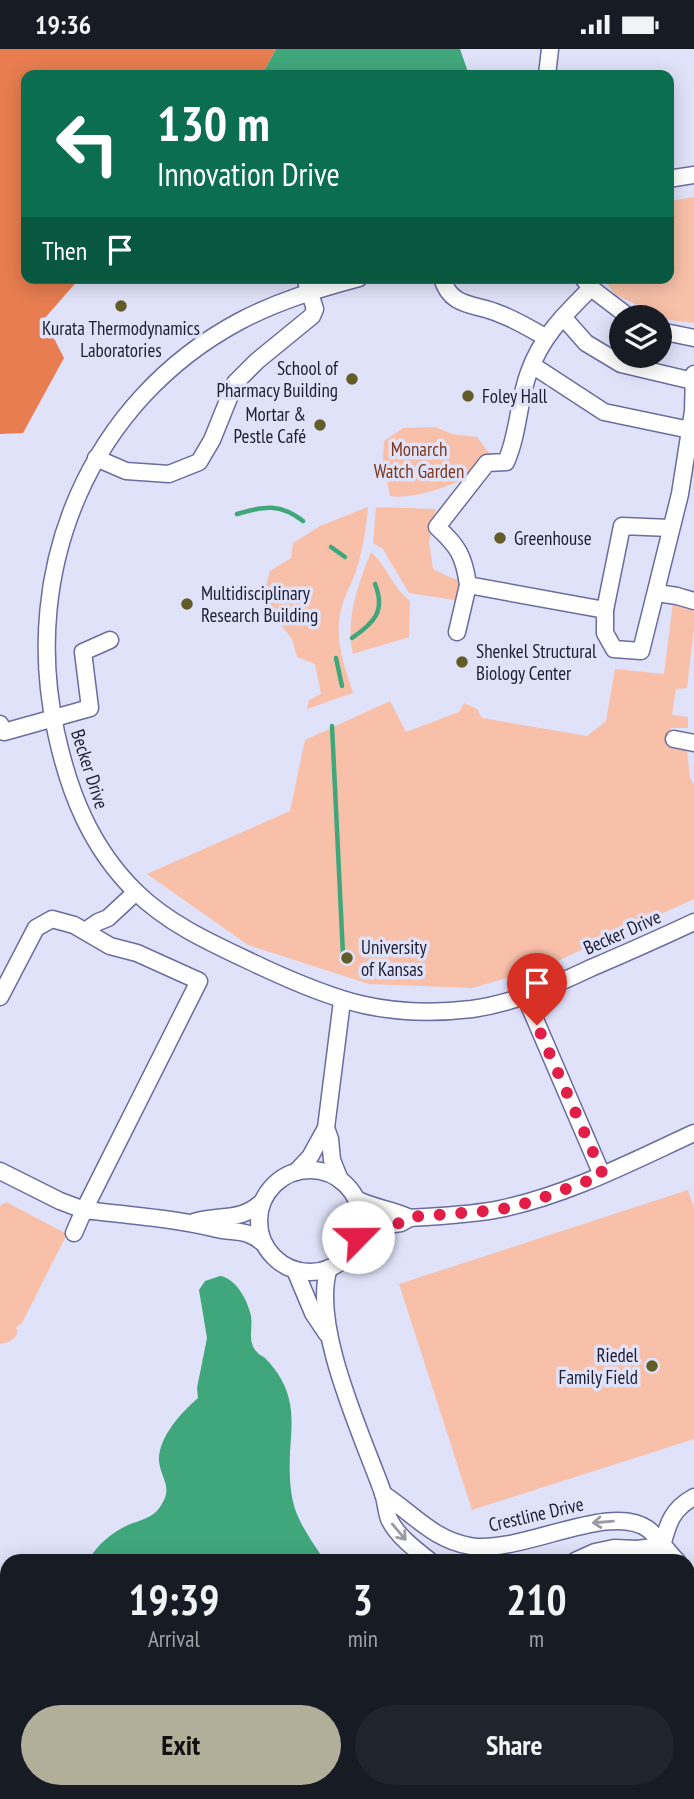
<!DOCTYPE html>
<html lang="en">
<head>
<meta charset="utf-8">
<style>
	body { margin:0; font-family:"PT Sans Narrow",sans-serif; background:#20242c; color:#f1f3f6; height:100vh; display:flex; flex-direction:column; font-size:26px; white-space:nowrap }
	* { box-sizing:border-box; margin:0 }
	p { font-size:23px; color:#9ea1a6 }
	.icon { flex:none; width:38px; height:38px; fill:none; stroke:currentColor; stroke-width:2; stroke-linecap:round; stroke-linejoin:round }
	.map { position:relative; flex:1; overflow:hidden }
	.side { position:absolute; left:0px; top:1505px; width:695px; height:245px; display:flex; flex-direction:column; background:#171b24; border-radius:21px 21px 0 0; box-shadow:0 4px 18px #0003 }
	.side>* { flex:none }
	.guide { position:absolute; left:21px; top:21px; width:653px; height:214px; border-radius:14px; box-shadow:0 4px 18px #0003; background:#0b6e4f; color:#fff; overflow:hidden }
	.fabs { position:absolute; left:609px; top:256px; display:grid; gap:14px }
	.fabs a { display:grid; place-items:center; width:63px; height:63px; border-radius:50%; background:#171b24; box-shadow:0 4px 18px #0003; font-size:35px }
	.pin { position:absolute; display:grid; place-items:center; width:60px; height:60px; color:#fff; margin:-72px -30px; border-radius:50% 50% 50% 0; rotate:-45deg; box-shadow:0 0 7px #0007 }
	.pin .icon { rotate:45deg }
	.me { position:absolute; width:77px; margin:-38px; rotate:67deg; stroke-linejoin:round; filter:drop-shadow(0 0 5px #0008) }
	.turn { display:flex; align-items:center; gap:24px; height:147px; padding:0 21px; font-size:32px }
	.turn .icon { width:91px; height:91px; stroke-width:2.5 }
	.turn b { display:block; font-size:49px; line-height:60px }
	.then { display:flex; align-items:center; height:66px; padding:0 21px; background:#0003; gap:14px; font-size:26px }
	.eta { display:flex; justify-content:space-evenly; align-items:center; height:119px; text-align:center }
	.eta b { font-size:42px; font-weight:700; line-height:49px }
	.button { display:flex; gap:14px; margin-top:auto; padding:14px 21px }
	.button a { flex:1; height:80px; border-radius:42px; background:#b1af9a; color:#111; font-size:28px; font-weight:700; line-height:80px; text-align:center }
	.button a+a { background:#20242c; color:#f1f3f6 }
	.status { display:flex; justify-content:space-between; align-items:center; height:49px; padding:0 35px; background:#171b24; direction:ltr }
	.status svg { height:19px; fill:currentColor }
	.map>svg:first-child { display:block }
	.green { fill:#f8c0a9 }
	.forest { fill:#e77d50 }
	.water { fill:#40a77c }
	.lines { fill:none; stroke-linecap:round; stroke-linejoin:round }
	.stream { stroke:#40a77c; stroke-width:4.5 }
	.minor-casing { stroke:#6b6c9f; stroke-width:19 }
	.major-casing { stroke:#6d6db0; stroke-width:23 }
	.minor { stroke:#fff; stroke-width:16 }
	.major { stroke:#c1c1f8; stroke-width:19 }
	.oneway { stroke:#9a9aa3 }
	.route { stroke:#e11d48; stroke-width:12; stroke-dasharray:0 21.6 }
	.poi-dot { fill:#625c29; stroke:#e0e2f9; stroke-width:2.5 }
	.labels { text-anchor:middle; stroke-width:7; stroke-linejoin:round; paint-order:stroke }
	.poi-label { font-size:19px; fill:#1e1e32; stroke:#e0e2f9; text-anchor:start }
	.park-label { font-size:19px; fill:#7c3819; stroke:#e0e2f9 }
	.street-label { font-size:19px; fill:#1e1e32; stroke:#e0e2f9 }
</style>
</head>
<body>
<div class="status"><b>19:36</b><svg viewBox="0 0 49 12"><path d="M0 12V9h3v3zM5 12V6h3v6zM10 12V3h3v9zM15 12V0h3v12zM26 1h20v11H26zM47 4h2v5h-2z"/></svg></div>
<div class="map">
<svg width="694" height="1750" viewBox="0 0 694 1750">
	<rect width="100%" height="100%" fill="#e0e2f9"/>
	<g class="green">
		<path d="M694,148V274L670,271L616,246L602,229H668L669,152Z"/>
		<path d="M435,378L452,385L477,388L490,405C486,411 482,419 476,423C458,436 411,451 390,447L383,410L384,392L403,379Z"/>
		<path d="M368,458C366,480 363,501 356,522C349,542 341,551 339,574C337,599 346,621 353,644L307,660L309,651L321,645L315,615L297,608L292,590L262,552L270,522L291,509L293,494L320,477Z"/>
		<path d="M376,458L436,460L429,493L433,520L454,530L464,529L461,565L454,561V551L409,544L383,500L373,494Z"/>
		<path d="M371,503C388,519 393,539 410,552L409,588L353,605C345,570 358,536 371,503Z"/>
		<path d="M673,553L694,557V579L687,639L676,640L672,666L688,668V679H671L667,694L687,700L690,729L694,736V850L544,918L472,939L369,935L248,896L147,825L290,762L305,691L390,652L406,683L459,663L464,654L477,660L482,669L587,687L606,672L615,620L664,625Z"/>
		<path d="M688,1141L694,1159V1390L472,1461L399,1235Z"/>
		<path d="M6,1153L67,1185L22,1274L15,1279L18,1281C17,1290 8,1294 0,1295V1157Z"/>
		<path d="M694,1638V1750H459L455,1743H688V1640Z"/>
	</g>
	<path class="forest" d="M0,0H276L262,26H26V229H80L44,270L64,309L23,384L0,385Z"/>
	<g class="water">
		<path d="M276,0H460L469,26H262Z"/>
		<path d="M220,1227C236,1229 248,1252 251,1267C253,1279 247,1293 257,1303C259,1306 263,1307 265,1309C278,1322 287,1337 290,1355C293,1371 291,1388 290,1403C288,1458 296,1469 325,1512H88C96,1497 112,1483 128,1476C140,1471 153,1469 160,1458C174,1438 161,1431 159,1412C158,1388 182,1363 198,1349L197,1339L207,1289L199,1241L205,1232Z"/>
	</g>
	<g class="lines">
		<g class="stream">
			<path d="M237,465C264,457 280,454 303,472"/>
			<path d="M331,498L345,508"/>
			<path d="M352,589C374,574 386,562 375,535"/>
			<path d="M336,609L342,637"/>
			<path d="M332,677L343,906"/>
			<path d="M4,1671L7,1672"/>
			<path d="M155,1743L156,1750"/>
			<path d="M17,1750L20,1743"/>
			<path d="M252,1750L256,1748"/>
			<path d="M470,1750L486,1743"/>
		</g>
		<defs>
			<g id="minor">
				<path d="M547,26L550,0"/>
				<path d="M668,130L694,126"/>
				<path d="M359,229C318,240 278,252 240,272C90,352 20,519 56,683C69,744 91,799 136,843C172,878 218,897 262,918C338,953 387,970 472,960C514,954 553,937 591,919C626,904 660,889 694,873"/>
				<path d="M442,229C451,260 476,254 500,265C516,271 531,280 545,288"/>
				<path d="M583,229L591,239L629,268"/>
				<path d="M563,268L586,294L621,315L693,332"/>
				<path d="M660,282L694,289"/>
				<path d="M532,316L604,363L690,381"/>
				<path d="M96,409L126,422L169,425L199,413L212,391L235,334L257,312L312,267L315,260L305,229"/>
				<path d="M670,479L622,477L605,561V584L614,600L641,602L680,445L693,362L694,325"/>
				<path d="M468,536C464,507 458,497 437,478L487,414L506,413C519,384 518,352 529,323C542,287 565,265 591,239"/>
				<path d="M657,544L677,547L694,552"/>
				<path d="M457,583L468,536L605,561"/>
				<path d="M0,675L4,683L90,659L83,603L110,591"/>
				<path d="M674,690L694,694"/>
				<path d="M85,882L98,873L108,869L136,843"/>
				<path d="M525,947L602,1126"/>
				<path d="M0,948L36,879L52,870L74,876L110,897L137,904L199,932L84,1161L60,1152L0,1122"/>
				<circle cx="310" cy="1172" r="51"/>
				<path d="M296,1123L310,1108L326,1079"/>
				<path d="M340,1131L332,1111L330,1090L326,1079L342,952"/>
				<path d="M356,1150C373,1159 392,1160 410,1169"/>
				<path d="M194,1173C222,1165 240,1173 262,1153"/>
				<path d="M74,1184L84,1161C127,1166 171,1169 213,1179C234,1185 244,1178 263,1194"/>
				<path d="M358,1188L380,1177L401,1174L410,1169C440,1167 471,1166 500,1160C568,1146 631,1113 694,1084"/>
				<path d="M329,1219C310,1276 363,1388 383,1444C386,1453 386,1462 389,1470C397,1487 416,1501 430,1512"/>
				<path d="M295,1221L313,1264L327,1285"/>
				<path d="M383,1445C414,1465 432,1490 470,1497C520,1506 610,1452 648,1480C657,1487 668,1503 677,1512"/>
				<path d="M662,1497C668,1474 672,1460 694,1448"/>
				<path d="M575,1512L595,1503L614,1499L637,1500L662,1497"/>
				<path d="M688,1528L694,1538"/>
			</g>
			<g id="major">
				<path d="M688,1592L694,1589"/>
				<path d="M688,1622L694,1619"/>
				<path d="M337,1750L352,1743"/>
				<path d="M402,1750L418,1743"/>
			</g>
		</defs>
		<use href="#minor" class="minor-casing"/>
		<use href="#major" class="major-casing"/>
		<use href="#minor" class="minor"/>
		<use href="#major" class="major"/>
	</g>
	<defs><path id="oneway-shaft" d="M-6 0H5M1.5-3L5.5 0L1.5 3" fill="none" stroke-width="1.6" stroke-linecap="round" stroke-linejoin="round" transform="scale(1.75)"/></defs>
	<g class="oneway">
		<use href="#oneway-shaft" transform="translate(603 1473) rotate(175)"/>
		<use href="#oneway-shaft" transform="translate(399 1483) rotate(50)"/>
	</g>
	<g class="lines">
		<path class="route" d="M358,1188L380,1177L401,1174L410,1168L498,1161L534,1152L603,1126L537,976"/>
	</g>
	<g class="poi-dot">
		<circle cx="121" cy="257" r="7"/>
		<circle cx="352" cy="330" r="7"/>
		<circle cx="468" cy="347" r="7"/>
		<circle cx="320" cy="376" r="7"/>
		<circle cx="500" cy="489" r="7"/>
		<circle cx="187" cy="555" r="7"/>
		<circle cx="462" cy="613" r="7"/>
		<circle cx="347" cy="909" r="7"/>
		<circle cx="652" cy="1317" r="7"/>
	</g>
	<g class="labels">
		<g class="poi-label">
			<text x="121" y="286" text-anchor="middle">Kurata Thermodynamics<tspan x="121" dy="22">Laboratories</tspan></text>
			<text x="338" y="326" text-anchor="end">School of<tspan x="338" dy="22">Pharmacy Building</tspan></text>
			<text x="482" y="354">Foley Hall</text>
			<text x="306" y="372" text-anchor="end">Mortar &amp;<tspan x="306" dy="22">Pestle Café</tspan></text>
			<text x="514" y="496">Greenhouse</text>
			<text x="201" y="551">Multidisciplinary<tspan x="201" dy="22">Research Building</tspan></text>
			<text x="476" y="609">Shenkel Structural<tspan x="476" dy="22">Biology Center</tspan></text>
			<text x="361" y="905">University<tspan x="361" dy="22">of Kansas</tspan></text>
			<text x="638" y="1313" text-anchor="end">Riedel<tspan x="638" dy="22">Family Field</tspan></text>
		</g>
		<g class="park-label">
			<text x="419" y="407">Monarch<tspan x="419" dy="22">Watch Garden</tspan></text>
		</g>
		<g class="street-label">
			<text transform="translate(90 720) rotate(72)" y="7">Becker Drive</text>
			<text transform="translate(622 883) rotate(-24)" y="7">Becker Drive</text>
			<text transform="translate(536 1465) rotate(-13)" y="7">Crestline Drive</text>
		</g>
	</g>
</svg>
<div class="fabs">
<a><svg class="icon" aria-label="layers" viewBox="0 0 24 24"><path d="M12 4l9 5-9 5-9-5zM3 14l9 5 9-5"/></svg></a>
</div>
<div class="pin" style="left:537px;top:976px;background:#d93025"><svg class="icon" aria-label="arrive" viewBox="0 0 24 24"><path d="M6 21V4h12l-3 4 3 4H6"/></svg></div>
<svg class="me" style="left:358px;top:1188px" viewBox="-20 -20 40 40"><circle r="19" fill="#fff"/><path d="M0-13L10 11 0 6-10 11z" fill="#e11d48"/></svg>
<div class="guide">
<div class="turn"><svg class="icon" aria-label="left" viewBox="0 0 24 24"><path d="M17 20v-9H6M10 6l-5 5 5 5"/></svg><div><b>130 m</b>Innovation Drive</div></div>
<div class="then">Then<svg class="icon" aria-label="arrive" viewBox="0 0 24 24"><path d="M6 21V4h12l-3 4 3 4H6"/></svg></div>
</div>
<section class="side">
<div class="eta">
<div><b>19:39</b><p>Arrival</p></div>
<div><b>3</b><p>min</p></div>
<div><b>210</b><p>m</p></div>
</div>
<div class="button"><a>Exit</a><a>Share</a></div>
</section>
</div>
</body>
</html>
